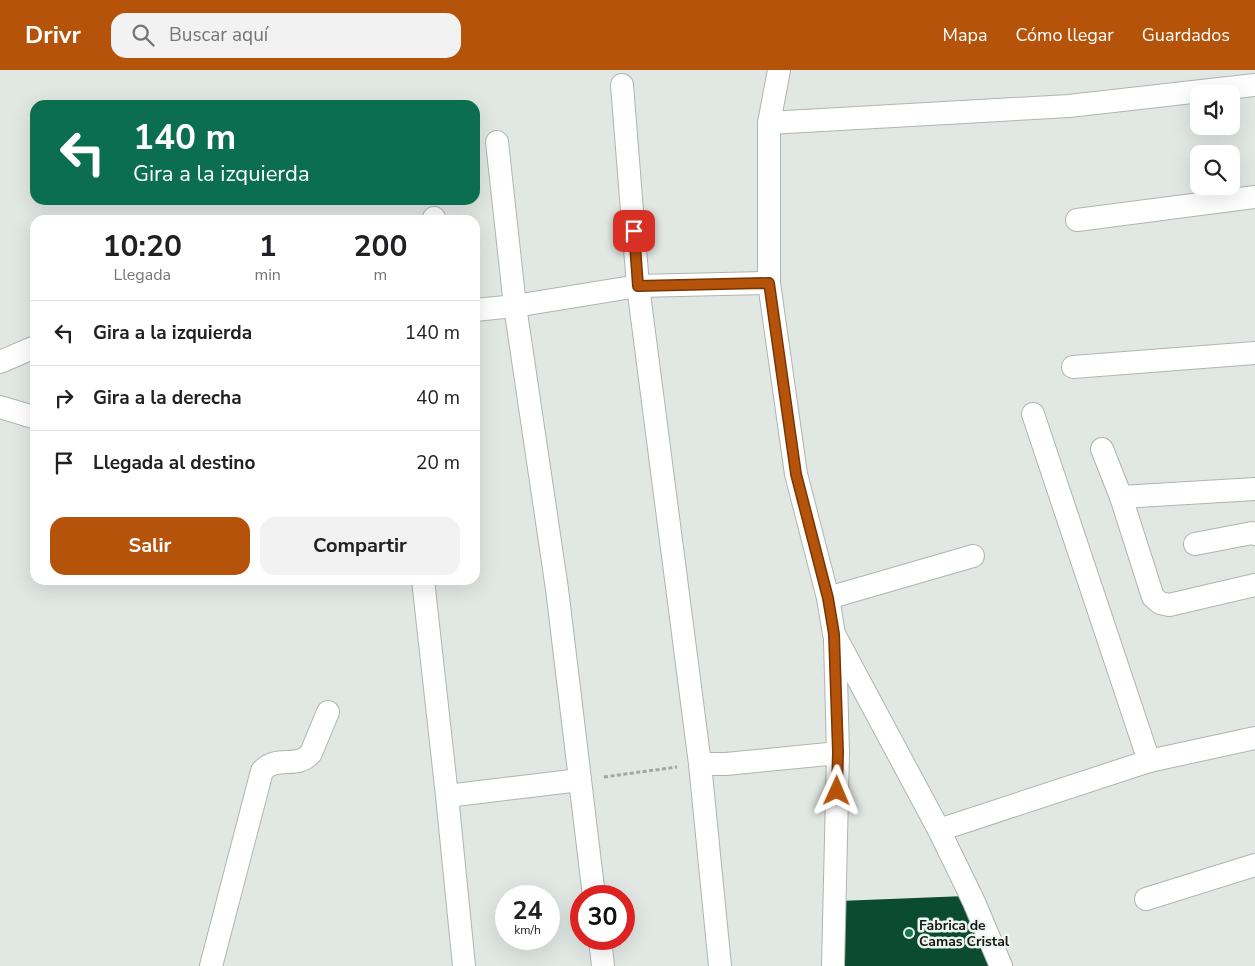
<!DOCTYPE html>
<html lang="es">
<head>
<meta charset="utf-8">
<style>
	body { margin:0; font-family:"Nunito Sans",sans-serif; background:#f2f2f2; color:#202124; height:100vh; display:flex; flex-direction:column; font-size:19px; white-space:nowrap }
	* { box-sizing:border-box; margin:0 }
	p { font-size:16px; color:#757577 }
	.icon { flex:none; width:28px; height:28px; fill:none; stroke:currentColor; stroke-width:2; stroke-linecap:round; stroke-linejoin:round }
	.map { position:relative; flex:1; overflow:hidden }
	.side { position:absolute; left:30px; top:145px; width:450px; height:370px; display:flex; flex-direction:column; background:#fff; border-radius:15px; box-shadow:0 5px 20px #0002 }
	.side>* { flex:none }
	.banner { position:absolute; left:30px; top:30px; width:450px; height:105px; border-radius:15px; box-shadow:0 5px 20px #0002; background:#0b6e4f; color:#fff; overflow:hidden }
	.tools { position:absolute; left:1190px; top:15px; display:grid; gap:10px }
	.tools a { display:grid; place-items:center; width:50px; height:50px; border-radius:10px; background:#fff; box-shadow:0 5px 20px #0002; font-size:25px }
	.speed { position:absolute; left:495px; top:815px; display:flex; gap:10px; font-size:25px; font-weight:700; text-align:center }
	.speed>* { display:grid; place-content:center; width:65px; height:65px; border-radius:50%; background:#fff; box-shadow:0 5px 20px #0002; line-height:1 }
	.speed small { font-size:12px; font-weight:400 }
	.speed .limit { border:8px solid #d22; background:#fff; color:#111 }
	.pin { position:absolute; display:grid; place-items:center; width:42px; height:42px; color:#fff; margin:-21px; border-radius:10px; box-shadow:0 2px 8px #0006 }
	.me { position:absolute; width:55px; margin:-28px; rotate:1deg; stroke-linejoin:round; filter:drop-shadow(0 0 4px #0008) }
	.turn { display:flex; align-items:center; gap:18px; height:105px; padding:0 20px; font-size:22px }
	.turn .icon { width:65px; height:65px; stroke-width:2.5 }
	.turn b { display:block; font-size:35px; line-height:42px }
	.eta { display:flex; justify-content:space-evenly; align-items:center; height:85px; text-align:center }
	.eta b { font-size:30px; font-weight:700; line-height:35px }
	.button { display:flex; gap:10px; margin-top:auto; padding:10px 20px }
	.button a { flex:1; height:58px; border-radius:15px; background:#b45309; color:#fff; font-size:20px; font-weight:700; line-height:58px; text-align:center }
	.button a+a { background:#f2f2f2; color:#202124 }
	ul { padding:0; list-style:none }
	li { display:flex; align-items:center; gap:15px; height:65px; padding:0 20px; border-top:1px solid #e0e0e0 }
	li div { flex:1 }
	li b { display:block; font-size:19px }
	li em { font-style:normal }
	header { display:flex; align-items:center; gap:30px; box-sizing:border-box; height:70px; padding:0 25px; background:#b45309; color:#fff }
	header strong { font-size:24px }
	nav { display:flex; gap:28px; margin-inline-start:auto; font-size:18px }
	.search { width:350px; height:45px; background:#f2f2f2; display:flex; align-items:center; gap:12px; box-sizing:border-box; padding:0 18px; border-radius:15px; color:#757577; font-size:19px }
	.map>svg:first-child { display:block }
	.building { fill:#0b4b2f }
	.lines { fill:none; stroke-linecap:round; stroke-linejoin:round }
	.street-casing { stroke:#aeb5b0; stroke-width:24 }
	.path { stroke:#a1a7a3; stroke-width:3; stroke-dasharray:4 2.5; stroke-linecap:butt }
	.street { stroke:#fff; stroke-width:22 }
	.route-casing { stroke:#753606; stroke-width:12 }
	.route { stroke:#b45309; stroke-width:9 }
	.poi-dot { fill:#1b784e; stroke:#eef6f1; stroke-width:2 }
	.labels { text-anchor:middle; stroke-width:5; stroke-linejoin:round; paint-order:stroke }
	.poi-label { font-size:14px; font-weight:bold; fill:#151816; stroke:#eef6f1; text-anchor:start }
</style>
</head>
<body>
<header>
<strong>Drivr</strong>
<div class="search"><svg class="icon" aria-label="search" viewBox="0 0 24 24"><circle cx="10" cy="10" r="6"/><path d="M15 15l6 6"/></svg>Buscar aquí</div>
<nav><a>Mapa</a><a>Cómo llegar</a><a>Guardados</a></nav>
</header>
<div class="map">
<svg width="1255" height="896" viewBox="0 0 1255 896">
	<rect width="100%" height="100%" fill="#e1e8e4"/>
	<path class="building" d="M966,826L992,896H838L839,831Z"/>
	<g class="lines">
		<defs>
			<g id="street">
				<path d="M779,0L769,53V213L796,404L828,528L834,564L939,760L974,832L1001,896"/>
				<path d="M622,15L638,216L700,694L720,896"/>
				<path d="M769,53L1069,36L1255,15"/>
				<path d="M497,72L515,236L557,519L594,826"/>
				<path d="M434,150V148"/>
				<path d="M1077,150L1255,127"/>
				<path d="M475,240L515,236L638,216L769,213"/>
				<path d="M0,292L35,277"/>
				<path d="M1073,297L1255,283"/>
				<path d="M0,337L33,347"/>
				<path d="M1033,344L1149,691"/>
				<path d="M1102,379L1121,427L1255,419"/>
				<path d="M1121,427L1153,527L1160,533L1169,535L1255,515"/>
				<path d="M1195,474L1252,463L1255,464"/>
				<path d="M423,510L447,726"/>
				<path d="M828,528L973,486"/>
				<path d="M700,694H726L838,683"/>
				<path d="M939,760L1149,691L1255,668"/>
				<path d="M1146,829L1255,795"/>
				<path d="M600,869L603,896"/>
				<path d="M211,896L262,701C278,684 297,700 311,683L328,642"/>
				<path d="M464,896L447,726L580,710"/>
				<path d="M833,896L838,683L835,570"/>
			</g>
		</defs>
		<use href="#street" class="street-casing"/>
		<path class="path" d="M604,707L677,697"/>
		<use href="#street" class="street"/>
	</g>
	<g class="lines">
		<defs>
			<path id="route" d="M634,161L638,216L769,213L796,404L828,528L834,564L838,682L837,721"/>
		</defs>
		<use href="#route" class="route-casing"/>
		<use href="#route" class="route"/>
	</g>
	<circle class="poi-dot" cx="909" cy="863" r="5"/>
	<g class="labels">
		<g class="poi-label">
			<text x="919" y="860">Fabrica de<tspan x="919" dy="16">Camas Cristal</tspan></text>
		</g>
	</g>
</svg>
<div class="tools">
<a><svg class="icon" aria-label="sound" viewBox="0 0 24 24"><path d="M4 9h4l5-4v14l-5-4H4zM17 9q2 3 0 6"/></svg></a>
<a><svg class="icon" aria-label="search" viewBox="0 0 24 24"><circle cx="10" cy="10" r="6"/><path d="M15 15l6 6"/></svg></a>
</div>
<div class="speed"><div>24<small>km/h</small></div><div class="limit">30</div></div>
<div class="pin" style="left:634px;top:161px;background:#d93025"><svg class="icon" aria-label="arrive" viewBox="0 0 24 24"><path d="M6 21V4h12l-3 4 3 4H6"/></svg></div>
<svg class="me" style="left:837px;top:721px" viewBox="-20 -20 40 40"><path d="M0-17L14 15 0 8-14 15z" fill="#b45309" stroke="#fff" stroke-width="4"/></svg>
<div class="banner">
<div class="turn"><svg class="icon" aria-label="left" viewBox="0 0 24 24"><path d="M17 20v-9H6M10 6l-5 5 5 5"/></svg><div><b>140 m</b>Gira a la izquierda</div></div>
</div>
<section class="side">
<div class="eta">
<div><b>10:20</b><p>Llegada</p></div>
<div><b>1</b><p>min</p></div>
<div><b>200</b><p>m</p></div>
</div>
<ul>
<li><svg class="icon" aria-label="left" viewBox="0 0 24 24"><path d="M17 20v-9H6M10 6l-5 5 5 5"/></svg><div><b>Gira a la izquierda</b></div><em>140 m</em></li>
<li><svg class="icon" aria-label="right" viewBox="0 0 24 24"><path d="M7 20v-9h11M14 6l5 5-5 5"/></svg><div><b>Gira a la derecha</b></div><em>40 m</em></li>
<li><svg class="icon" aria-label="arrive" viewBox="0 0 24 24"><path d="M6 21V4h12l-3 4 3 4H6"/></svg><div><b>Llegada al destino</b></div><em>20 m</em></li>
</ul>
<div class="button"><a>Salir</a><a>Compartir</a></div>
</section>
</div>
</body>
</html>
